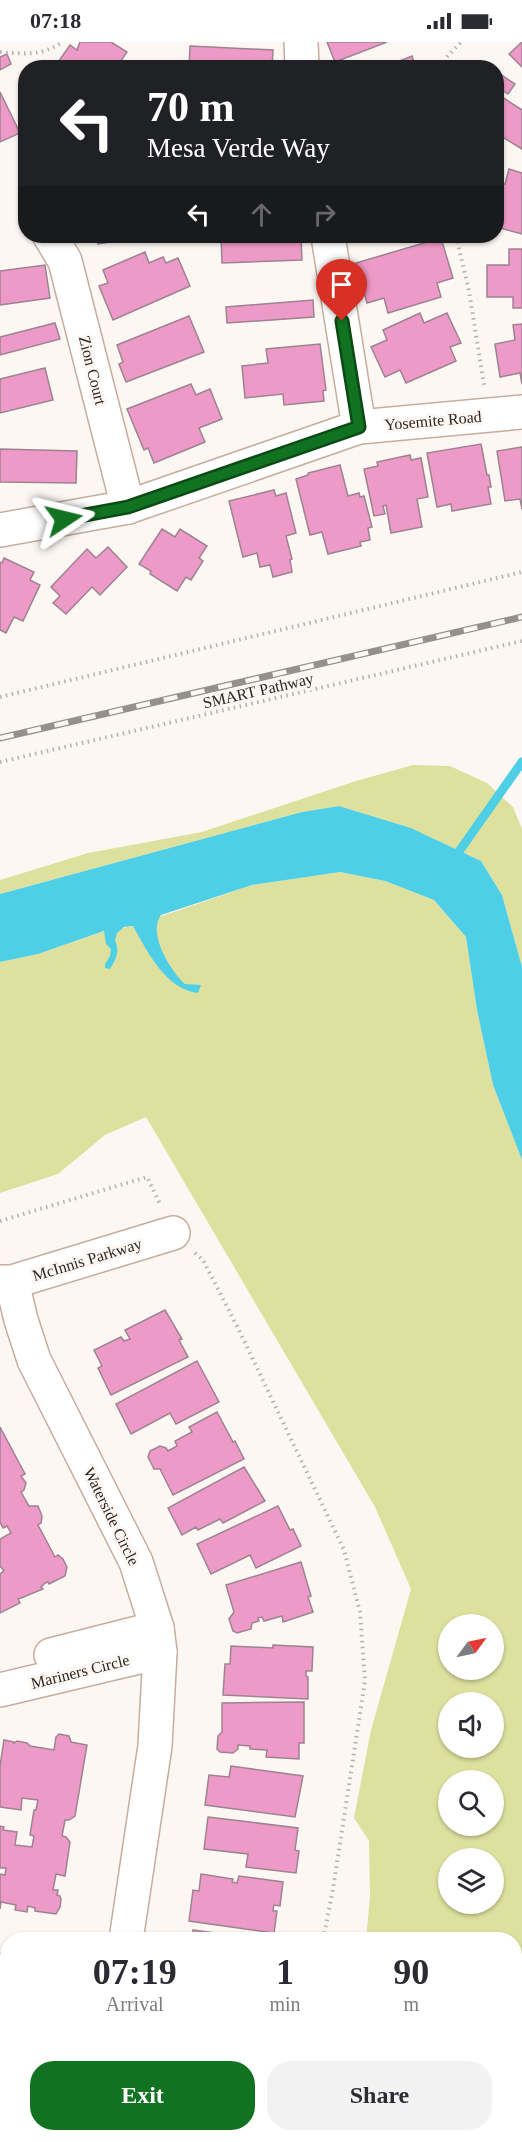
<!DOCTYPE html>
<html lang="en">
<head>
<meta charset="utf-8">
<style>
	body { margin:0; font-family:Georgia,serif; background:#f2f2f3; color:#2b2b33; height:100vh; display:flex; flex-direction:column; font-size:22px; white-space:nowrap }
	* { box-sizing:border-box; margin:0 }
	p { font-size:20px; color:#7c7c81 }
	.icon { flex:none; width:33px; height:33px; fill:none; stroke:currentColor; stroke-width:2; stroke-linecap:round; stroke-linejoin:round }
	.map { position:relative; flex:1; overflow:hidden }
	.sheet { position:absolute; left:0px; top:1890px; width:522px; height:210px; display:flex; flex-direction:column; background:#fff; border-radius:24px 24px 0 0; box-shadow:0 2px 4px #0004 }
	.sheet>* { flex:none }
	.hud { position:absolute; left:18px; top:18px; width:486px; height:183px; border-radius:24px; box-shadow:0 2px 4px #0004; background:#202124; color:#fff; overflow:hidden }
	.needle { width:39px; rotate:57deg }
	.buttons { position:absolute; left:438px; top:1572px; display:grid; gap:12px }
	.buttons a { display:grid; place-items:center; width:66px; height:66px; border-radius:50%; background:#fff; box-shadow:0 2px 4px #0004; font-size:30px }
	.pin { position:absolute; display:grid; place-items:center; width:51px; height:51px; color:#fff; margin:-62px -26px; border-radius:50% 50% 50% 0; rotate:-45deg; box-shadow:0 0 6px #0007 }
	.pin .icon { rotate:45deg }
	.me { position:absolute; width:66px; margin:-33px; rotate:80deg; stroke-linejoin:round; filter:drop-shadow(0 0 4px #0008) }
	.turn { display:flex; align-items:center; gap:21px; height:126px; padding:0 30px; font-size:27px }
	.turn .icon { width:78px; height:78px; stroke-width:2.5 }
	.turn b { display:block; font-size:42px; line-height:51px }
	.lanes { display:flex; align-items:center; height:57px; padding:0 30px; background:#0003; justify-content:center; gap:30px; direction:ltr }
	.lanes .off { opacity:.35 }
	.eta { display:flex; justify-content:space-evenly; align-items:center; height:102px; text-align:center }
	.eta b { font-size:36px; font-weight:700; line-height:42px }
	.button { display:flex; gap:12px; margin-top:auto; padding:12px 30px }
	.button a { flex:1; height:69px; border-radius:24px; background:#117221; color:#fff; font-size:24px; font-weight:700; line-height:69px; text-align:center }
	.button a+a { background:#f2f2f3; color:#2b2b33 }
	.status { display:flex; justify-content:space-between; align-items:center; height:42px; padding:0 30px; background:#fff; direction:ltr }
	.status svg { height:16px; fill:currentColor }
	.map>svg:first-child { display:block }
	.green { fill:#dee19e; fill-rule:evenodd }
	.water { fill:#4ecfe5 }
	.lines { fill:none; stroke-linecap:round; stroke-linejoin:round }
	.stream { stroke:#4ecfe5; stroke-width:9 }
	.building { fill:#ee9ac8; stroke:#9d8390; stroke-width:1.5 }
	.minor-casing { stroke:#c6ad9d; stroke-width:36 }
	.path { stroke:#b6afab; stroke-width:4; stroke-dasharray:1.5 4.5; stroke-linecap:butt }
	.minor { stroke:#fff; stroke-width:33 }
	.rail-casing { stroke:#978f8b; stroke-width:7 }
	.rail { stroke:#fdf7f4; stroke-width:4.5; stroke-dasharray:14; stroke-linecap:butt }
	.route-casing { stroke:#0b4a15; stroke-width:15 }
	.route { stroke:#117221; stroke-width:10 }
	.labels { text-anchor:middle; stroke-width:6; stroke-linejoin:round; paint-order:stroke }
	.street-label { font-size:16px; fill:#2e251f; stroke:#fdf7f4 }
</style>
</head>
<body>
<div class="status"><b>07:18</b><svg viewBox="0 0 49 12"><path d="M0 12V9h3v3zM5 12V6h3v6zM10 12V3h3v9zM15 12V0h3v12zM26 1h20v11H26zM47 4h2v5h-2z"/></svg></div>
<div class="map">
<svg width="522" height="2100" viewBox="0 0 522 2100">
	<rect width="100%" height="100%" fill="#fdf7f4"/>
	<g class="green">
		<path d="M413,723L450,724L487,741L513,765L522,787V925L502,853L481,819L411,786L339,764L302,770L0,852V838L88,811L202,790L356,739Z"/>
		<path d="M340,830L385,839L434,858L466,895L477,968L493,1043L522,1118V2100H329L331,2092H514V1898L366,1897L370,1855L369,1799L354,1776L371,1688L411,1547L375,1465L146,1075L105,1093L58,1132L0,1151V920L38,912L105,889L133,884L252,843ZM448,1582H494V1628H448ZM448,1660H494V1706H448ZM448,1738H494V1784H448ZM448,1816H494V1862H448Z"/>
	</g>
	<path class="water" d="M339,764L411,786L481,819L502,853L522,925V1118L493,1043L477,968L466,895L434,858L385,839L340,830L252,843L161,873C147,892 171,929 185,942L201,943L198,951C166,947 148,911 133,884L124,885L117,891L115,898C120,910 116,917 110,927L105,926V922L110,914L111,907L106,902L104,889L38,912L0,920V852L302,770Z"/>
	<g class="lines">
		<path class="stream" d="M453,818L522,720"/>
	</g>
	<g class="building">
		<path d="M80,0H111L127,10L116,26H54L70,3L77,8Z"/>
		<path d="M327,0H387L335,20Z"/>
		<path d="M522,0V25L509,12Z"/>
		<path d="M190,4L273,8L272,26H189Z"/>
		<path d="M7,12L11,22L0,28V15Z"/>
		<path d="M412,14L416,26H382Z"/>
		<path d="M500,32L515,42L508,52L496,44V37Z"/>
		<path d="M0,50L20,91L0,100Z"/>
		<path d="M496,51L522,68V107L496,91Z"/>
		<path d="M509,127L522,131V192L496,185V140L505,142Z"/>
		<path d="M97,194H149L98,202Z"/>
		<path d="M221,194H301L302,218L222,221Z"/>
		<path d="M441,196L453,236L437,241L441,255L388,271L384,256L367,261L356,221Z"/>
		<path d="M509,207H522V266H513V255H487V223H509Z"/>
		<path d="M145,210L149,221L163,215L166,221L178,216L190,244L113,278L99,244L108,241L103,228Z"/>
		<path d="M45,223L50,256L0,263V229Z"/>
		<path d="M313,258L314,275L227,281L226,265Z"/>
		<path d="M420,271L424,281L447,271L461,301L450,305L456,319L406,341L400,328L385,335L371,305L387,298L383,288Z"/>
		<path d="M189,274L204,310L126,340L119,322L123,320L117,303Z"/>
		<path d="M55,281L60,297L0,313V295Z"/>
		<path d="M522,282V342L520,331L500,335L495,302L515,298L513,283Z"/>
		<path d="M320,302L326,348L323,349L324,359L284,363L283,352L245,356L242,324L268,321L266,307Z"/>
		<path d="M45,326L53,358L0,371V337Z"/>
		<path d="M191,342L196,353L210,347L222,377L199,386L205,400L154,421L148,406L144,408L127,367Z"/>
		<path d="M481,402L487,433H489L491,445H488L491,462L452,469L451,462L437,465L427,411Z"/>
		<path d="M522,405V467L520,457L505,459L497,409Z"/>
		<path d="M0,407L77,409L76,441L0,440Z"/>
		<path d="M410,413L411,418L421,416L428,455L417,457L422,485L391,491L386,463L383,464L385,472L374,474L364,427L378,424L377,420Z"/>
		<path d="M340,423L348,454L359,451L360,455L364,454L372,485L368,486L370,498L360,500L361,504L328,512L322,490L310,493L296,437L308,433V431Z"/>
		<path d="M274,448L276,454L286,451L296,491L286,494L292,517L290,518L292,530L273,535L270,523L260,525L257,511L243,515L229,459Z"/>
		<path d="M162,487L175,495L180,487L207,504L199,516L203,519L191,538L186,535L177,549L150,532L151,529L139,522Z"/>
		<path d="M108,505L127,525L100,553L92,545L66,572L53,561L60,554L51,545L87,507L96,516Z"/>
		<path d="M4,516L34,530L30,538L40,543L23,579L14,575L6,591L0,588V520L2,521Z"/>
		<path d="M165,1268L182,1297L179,1298L188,1315L111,1353L98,1326L102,1324L94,1308L121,1295L124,1299L130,1297L125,1288Z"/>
		<path d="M197,1319L219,1360L176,1382L170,1371L131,1392L116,1362Z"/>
		<path d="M217,1370L233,1400L235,1399L244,1417L173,1453L160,1427H154L148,1415L150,1409L160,1404L166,1406L168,1409L177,1404L175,1399L192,1390L189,1385Z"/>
		<path d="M0,1385L25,1432L21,1434L26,1441L24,1448L21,1450L29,1464H38L42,1474L41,1481L38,1483L55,1515L58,1513L63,1517L67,1525L65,1534L49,1542L48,1540L45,1541L41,1545L43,1547L21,1556L18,1557L20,1561L0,1571V1532L4,1529L1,1525H0V1497L11,1491L7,1484L3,1486L0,1480Z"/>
		<path d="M244,1425L265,1459L223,1481L220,1477L198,1488L196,1485L182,1493L168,1466Z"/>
		<path d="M278,1464L290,1488L293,1487L301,1504L256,1526L250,1513L211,1532L197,1502Z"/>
		<path d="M301,1520L311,1554L308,1555L313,1570L283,1580L282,1574L264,1579L262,1575L258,1576L259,1579L252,1581L251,1587L237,1591L233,1589L229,1577L234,1570L226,1543Z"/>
		<path d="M273,1603L313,1605L312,1629H306V1634L308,1635V1657L223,1653L225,1622H230L231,1604L273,1606Z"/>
		<path d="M304,1660V1701H299V1717L266,1715L267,1708L250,1707V1704L238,1703V1707L233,1711L220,1710L217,1707L218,1694L222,1690V1661Z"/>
		<path d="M59,1692L69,1694L71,1700L87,1703L75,1774L69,1778H65L62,1794L66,1795L70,1800L65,1834L56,1832L53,1848H58L57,1853L60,1854L61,1857L60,1865L56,1872L35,1869V1866L28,1864L27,1870L15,1868L16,1863L1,1860L0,1867V1832L5,1833L6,1826H0V1784L4,1785L3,1788L17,1790L15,1803L32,1805L34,1794L30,1793L34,1768H36L38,1758L22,1756L21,1768L0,1765V1724L4,1698L14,1700V1701L17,1699L27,1701L30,1704L54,1708L56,1695Z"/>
		<path d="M231,1724L303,1734L295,1775L205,1763L209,1733L229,1735Z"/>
		<path d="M208,1775L298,1786L295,1808L299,1809L296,1831L246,1825L248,1812L204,1807Z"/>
		<path d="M201,1832L233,1837L232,1840L237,1841L239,1834L283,1840L280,1864L274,1863L273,1869H277L274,1891L189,1879L193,1848L199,1849Z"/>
		<path d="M193,1888L267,1898H192Z"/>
		<path d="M0,1911L8,1918V1998L0,2006Z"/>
		<path d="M142,2092H220L217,2098L214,2097L213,2100H152L154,2097Z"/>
	</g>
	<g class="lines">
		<defs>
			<g id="minor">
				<path d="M301,0L302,26"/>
				<path d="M50,194L65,219L128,465"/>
				<path d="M328,194L359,385"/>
				<path d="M0,488L128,465L359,385L522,370"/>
				<path d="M0,1240H12L173,1191"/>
				<path d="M12,1240L21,1278L34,1318L136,1520L157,1586L160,1610L155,1704L126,1898"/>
				<path d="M51,1613L157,1586"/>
				<path d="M0,1648L160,1610"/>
				<path d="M50,2100L55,2092"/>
			</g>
		</defs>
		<use href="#minor" class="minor-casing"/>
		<g class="path">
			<path d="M0,10C23,12 43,14 62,0"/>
			<path d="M443,26L445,17L461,0"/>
			<path d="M456,194L469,249L484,343"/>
			<path d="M0,655L522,530"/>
			<path d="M0,720L522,599"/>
			<path d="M0,1179L147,1135L160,1162"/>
			<path d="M195,1211L203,1218L236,1282L344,1508L360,1570L365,1639L333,1847L323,1898"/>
			<path d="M0,2088L8,2089"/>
			<path d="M276,2100L279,2092"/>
		</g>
		<use href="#minor" class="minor"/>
		<defs>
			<path id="rail" d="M0,696L522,575"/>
		</defs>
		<use href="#rail" class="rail-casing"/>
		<use href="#rail" class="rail"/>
	</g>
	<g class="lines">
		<defs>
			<path id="route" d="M64,477L128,465L359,385L342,279"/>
		</defs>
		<use href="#route" class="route-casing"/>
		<use href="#route" class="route"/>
	</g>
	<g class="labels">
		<g class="street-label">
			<text transform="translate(93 328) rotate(76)" y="6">Zion Court</text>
			<text transform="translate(433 378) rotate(-5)" y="6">Yosemite Road</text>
			<text transform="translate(258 648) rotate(-13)" y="6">SMART Pathway</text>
			<text transform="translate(87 1217) rotate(-17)" y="6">McInnis Parkway</text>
			<text transform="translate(112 1474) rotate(64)" y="6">Waterside Circle</text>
			<text transform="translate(80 1629) rotate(-14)" y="6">Mariners Circle</text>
		</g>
	</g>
</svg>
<div class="buttons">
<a><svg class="needle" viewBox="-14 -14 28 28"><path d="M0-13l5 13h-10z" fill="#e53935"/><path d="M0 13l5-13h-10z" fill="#7c7c81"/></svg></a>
<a><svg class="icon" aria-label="sound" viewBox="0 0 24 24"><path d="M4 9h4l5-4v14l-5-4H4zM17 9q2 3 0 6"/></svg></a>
<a><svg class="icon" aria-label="search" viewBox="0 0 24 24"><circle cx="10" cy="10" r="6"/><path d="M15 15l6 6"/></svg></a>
<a><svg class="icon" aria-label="layers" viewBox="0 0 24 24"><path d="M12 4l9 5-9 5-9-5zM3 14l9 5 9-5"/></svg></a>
</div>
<div class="pin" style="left:342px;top:279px;background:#d93025"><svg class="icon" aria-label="arrive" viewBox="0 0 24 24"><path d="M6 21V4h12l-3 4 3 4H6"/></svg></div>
<svg class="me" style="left:64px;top:477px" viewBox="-20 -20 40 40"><path d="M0-17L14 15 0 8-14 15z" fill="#117221" stroke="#fff" stroke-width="4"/></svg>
<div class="hud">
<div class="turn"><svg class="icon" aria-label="left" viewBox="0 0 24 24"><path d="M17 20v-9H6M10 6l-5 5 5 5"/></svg><div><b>70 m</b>Mesa Verde Way</div></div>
<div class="lanes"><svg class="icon" aria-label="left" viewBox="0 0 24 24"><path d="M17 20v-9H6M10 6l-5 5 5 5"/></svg><svg class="icon off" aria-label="ahead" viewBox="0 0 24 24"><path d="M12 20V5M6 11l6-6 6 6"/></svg><svg class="icon off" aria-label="right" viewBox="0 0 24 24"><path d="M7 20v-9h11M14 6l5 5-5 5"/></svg></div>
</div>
<section class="sheet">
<div class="eta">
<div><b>07:19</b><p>Arrival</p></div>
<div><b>1</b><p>min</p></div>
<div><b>90</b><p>m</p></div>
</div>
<div class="button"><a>Exit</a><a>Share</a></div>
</section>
</div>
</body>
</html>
